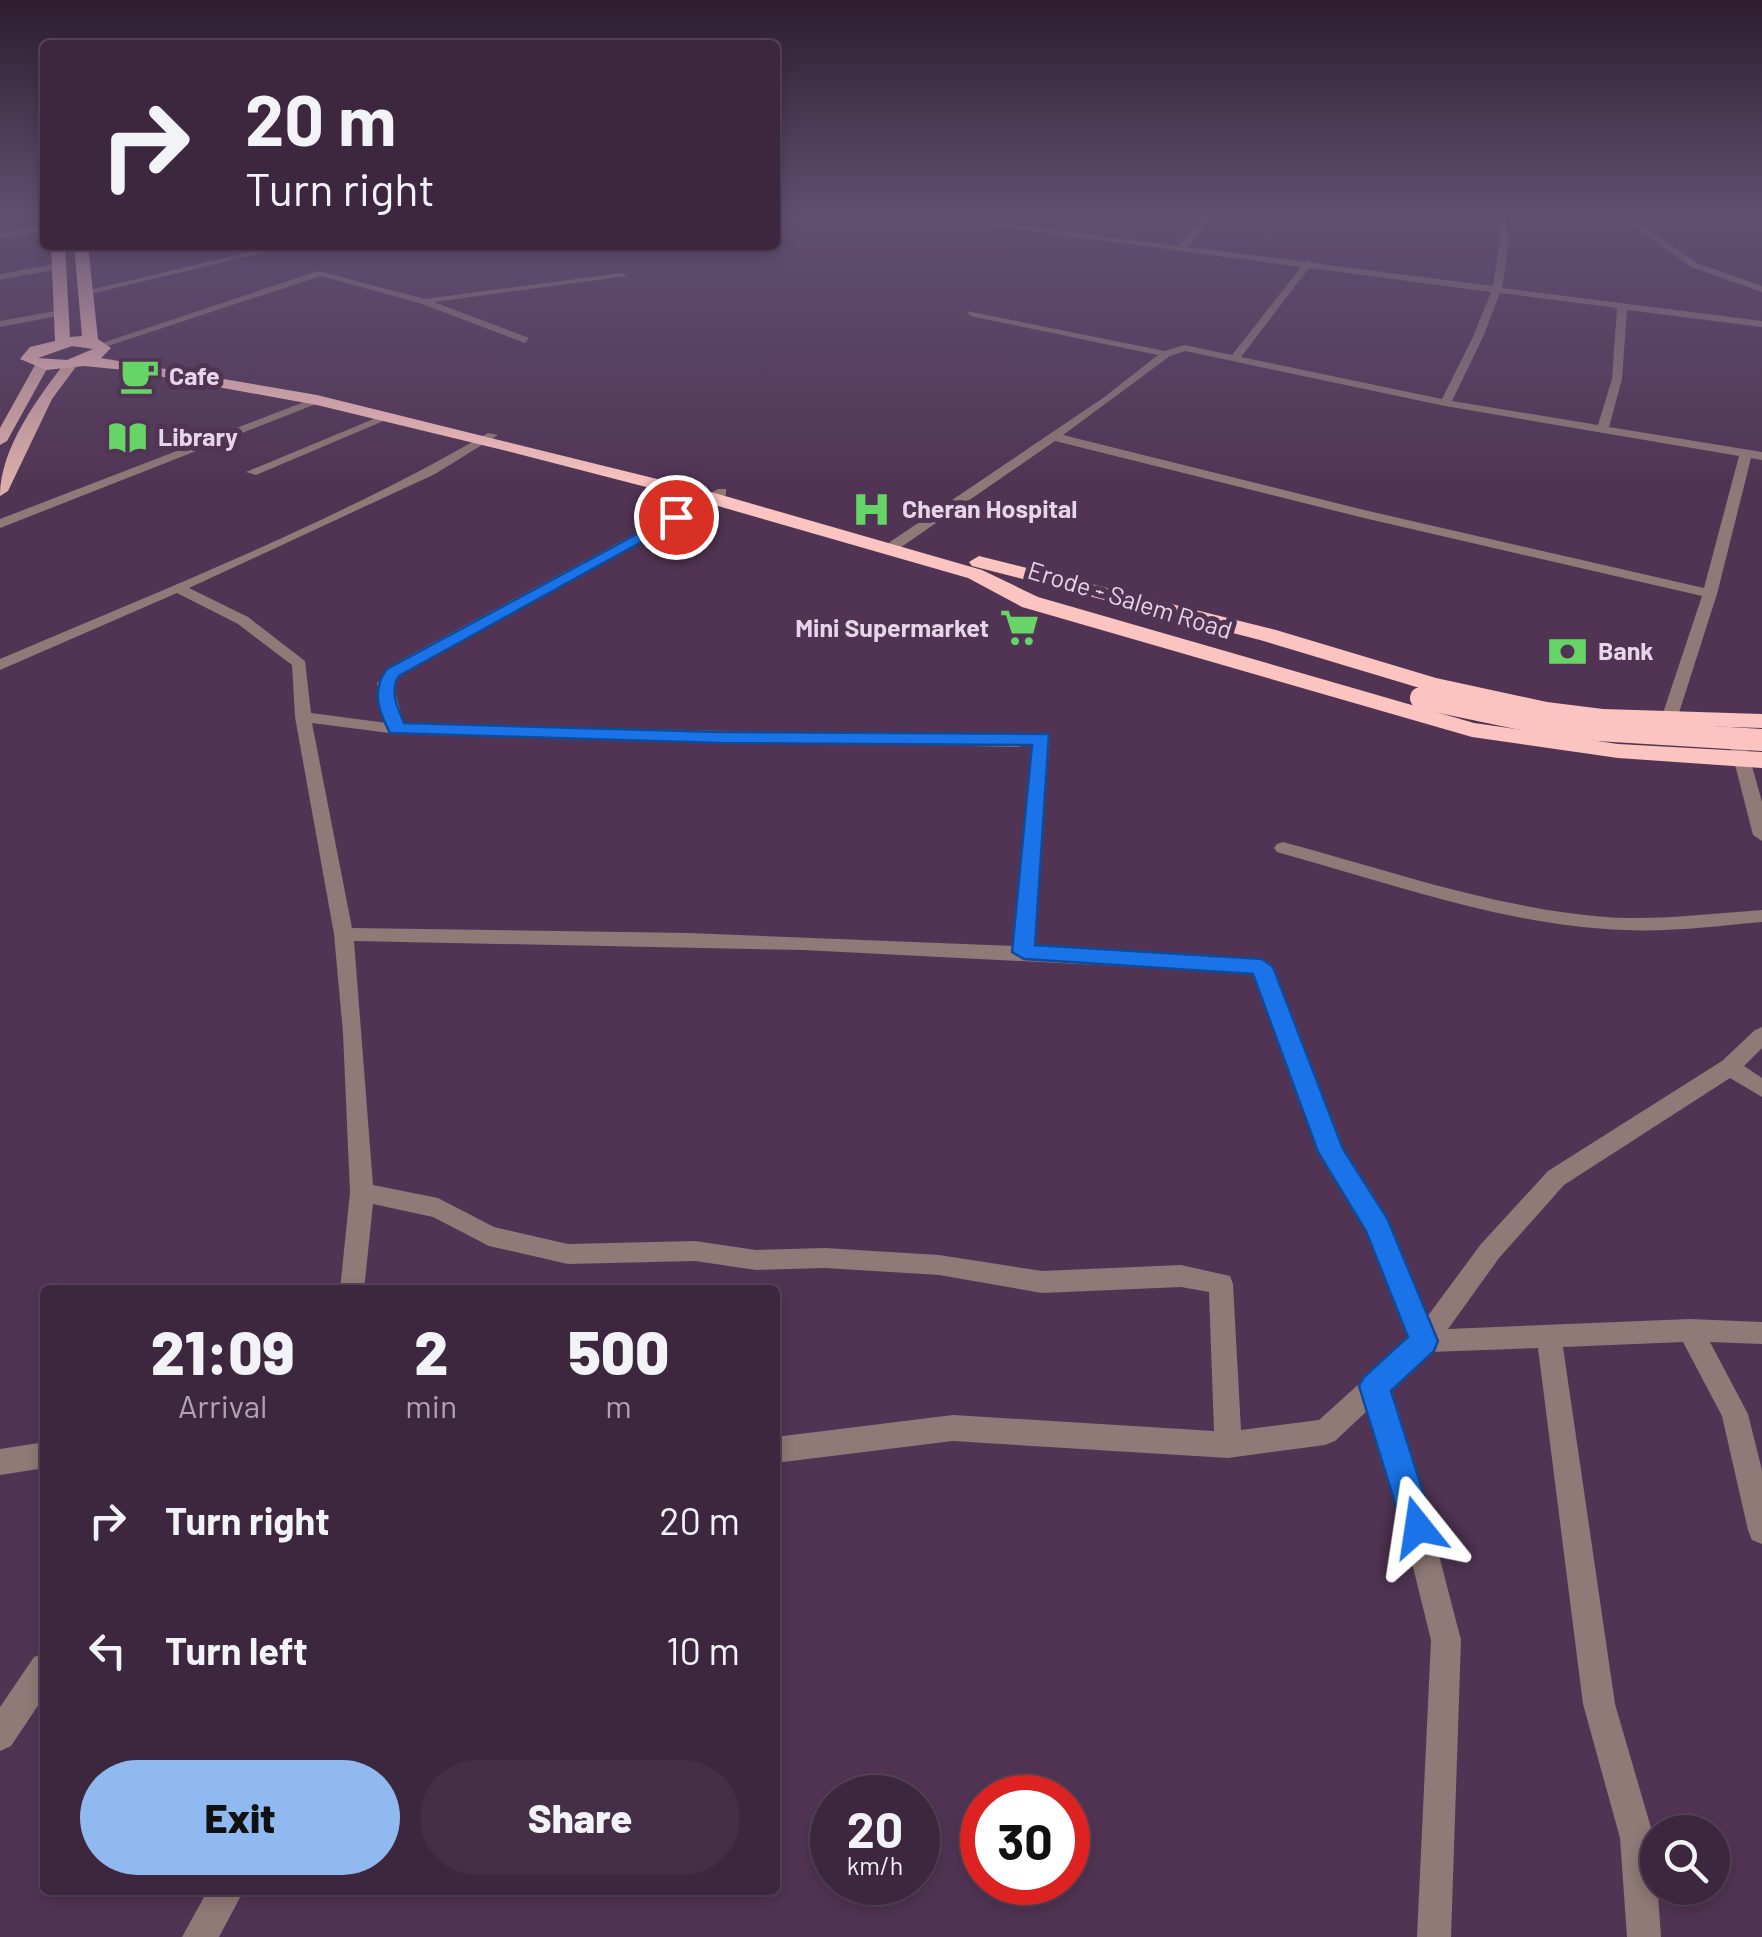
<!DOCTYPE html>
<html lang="en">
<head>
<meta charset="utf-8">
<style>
	body { margin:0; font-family:Barlow,sans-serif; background:#442f46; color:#f1f3f6; height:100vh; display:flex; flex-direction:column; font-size:38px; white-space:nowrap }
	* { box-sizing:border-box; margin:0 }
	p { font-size:32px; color:#ada5b0 }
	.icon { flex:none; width:55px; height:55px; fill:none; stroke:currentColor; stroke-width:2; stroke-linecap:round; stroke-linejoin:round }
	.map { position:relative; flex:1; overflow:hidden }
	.side { position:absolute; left:40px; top:1285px; width:740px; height:610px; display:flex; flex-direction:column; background:#3d273f; border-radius:10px; box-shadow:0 5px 15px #0003,0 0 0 2px #564459 }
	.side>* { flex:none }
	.banner { position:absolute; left:40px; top:40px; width:740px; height:210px; border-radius:10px; box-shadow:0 5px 15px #0003,0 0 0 2px #564459; background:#3d273f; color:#f1f3f6; overflow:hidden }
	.fabs { position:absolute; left:1640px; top:1815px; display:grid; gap:20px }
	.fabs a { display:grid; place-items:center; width:90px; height:90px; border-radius:50%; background:#3d273f; box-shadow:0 5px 15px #0003,0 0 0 2px #564459; font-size:50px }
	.speed { position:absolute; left:810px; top:1775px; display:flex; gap:20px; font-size:50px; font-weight:700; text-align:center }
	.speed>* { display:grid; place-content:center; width:130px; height:130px; border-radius:50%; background:#3d273f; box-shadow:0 5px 15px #0003,0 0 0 2px #564459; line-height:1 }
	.speed small { font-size:25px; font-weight:400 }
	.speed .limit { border:15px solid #d22; background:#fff; color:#111 }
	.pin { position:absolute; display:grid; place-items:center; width:85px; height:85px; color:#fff; margin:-42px; border:5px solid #fff; border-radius:50%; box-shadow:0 2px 10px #0007 }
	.me { position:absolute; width:110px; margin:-55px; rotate:345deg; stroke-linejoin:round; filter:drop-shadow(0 0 8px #0008) }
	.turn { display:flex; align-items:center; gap:35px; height:210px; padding:0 40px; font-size:45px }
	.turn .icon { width:130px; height:130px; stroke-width:2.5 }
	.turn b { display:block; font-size:70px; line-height:85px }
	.eta { display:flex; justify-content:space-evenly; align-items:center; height:170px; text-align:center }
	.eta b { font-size:60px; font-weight:800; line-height:70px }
	.button { display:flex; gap:20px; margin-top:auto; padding:20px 40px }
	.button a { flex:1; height:115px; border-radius:60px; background:#90b9f0; color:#111; font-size:40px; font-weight:800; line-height:115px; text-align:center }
	.button a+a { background:#442f46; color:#f1f3f6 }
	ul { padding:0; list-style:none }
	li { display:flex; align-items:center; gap:30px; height:130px; padding:0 40px }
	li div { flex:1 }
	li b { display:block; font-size:38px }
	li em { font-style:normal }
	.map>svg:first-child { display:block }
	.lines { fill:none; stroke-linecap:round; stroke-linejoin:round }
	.street { fill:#907977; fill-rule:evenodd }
	.primary { fill:#ddafab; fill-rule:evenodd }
	.highway { fill:#fcc4c0; fill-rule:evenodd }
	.highway-bridge { stroke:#fcc4c0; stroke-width:22 }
	.route { fill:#1a73e8; stroke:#114b97; stroke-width:2.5 }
	.labels { text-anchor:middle; stroke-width:10; stroke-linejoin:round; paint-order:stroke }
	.far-poi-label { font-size:25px; font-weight:bold; fill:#e7d5e9; stroke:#513454; text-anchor:start }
	.far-street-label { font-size:25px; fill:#e7d5e9; stroke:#513454 }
</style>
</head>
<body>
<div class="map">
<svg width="1762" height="1937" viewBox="0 0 1762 1937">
	<rect width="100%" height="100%" fill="#513454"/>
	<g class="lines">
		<g class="street">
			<path d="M927,217H950L1178,246L1204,217H1213L1187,247L1305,262L1309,260L1313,263L1493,286L1500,240L1497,217H1505L1509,240L1502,288L1762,321V327L1627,310L1622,379L1609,427L1762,452V460L1751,458L1717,594L1677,719L1681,735L1673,740L1667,738L1661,719L1702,596L1364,518L1055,441L894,552H884V546L1103,398L1158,355L970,316L967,311L1165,351L1184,345L1232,355L1301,267ZM1309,268L1491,292L1473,337L1442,399L1241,357ZM1500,293L1617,308L1612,379L1598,425L1452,401L1483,337ZM1185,351L1445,406L1739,456L1704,588L1364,510L1063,435L1170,356Z"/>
			<path d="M1621,217H1630L1697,263L1762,286V292L1691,267Z"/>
			<path d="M45,224V230L0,239V233Z"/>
			<path d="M280,245H296L86,295L81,292Z"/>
			<path d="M60,263L63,268L0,280V274Z"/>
			<path d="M318,271L425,299L622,273L627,276L434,302L529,338L525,343L419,303L321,276L105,347L96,345Z"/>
			<path d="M60,310L63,315L0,327V321Z"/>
			<path d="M317,397L323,400L321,402L0,528V519Z"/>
			<path d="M383,415L393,417L256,475L246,472Z"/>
			<path d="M488,433L498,435L435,474L189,588L248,617L305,661L311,713L387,723L377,683L401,660L718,489H726V495L411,666L393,684L404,724L1017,737L1048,735L1050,738L1033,947L1269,962L1341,1149L1386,1219L1427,1317L1481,1244L1548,1171L1722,1061L1755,1030L1762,1027V1048L1744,1066L1762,1078V1097L1730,1078L1564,1185L1499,1258L1448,1329L1690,1319L1762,1322V1344L1710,1342L1748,1414L1762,1470V1544L1752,1540L1748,1530L1722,1416L1683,1342L1563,1347L1615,1704L1654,1838L1661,1937H1627L1620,1838L1583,1704L1538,1348L1430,1352L1389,1391L1422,1490L1461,1640L1451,1937H1417L1431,1640L1394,1490L1368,1410L1335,1441L1325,1445L1228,1458L953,1441L775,1463V1437L953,1415L1214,1431L1209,1292L1181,1287L1042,1293L939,1275L825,1268L756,1270L695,1261L568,1264L489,1246L433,1217L373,1204L364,1290H340L350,1192L343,1033L334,934L295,717L292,665L238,624L177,593L0,670V659C164,589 333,523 488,433ZM312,723L397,734L1017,747L1033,744L1014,946L689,933L352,928ZM354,941L803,950L1254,973L1320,1152L1368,1230L1410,1338L1319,1420L1241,1430L1233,1284L1230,1276L1181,1265L1042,1271L939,1255L825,1248L756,1250L695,1241L568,1244L494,1227L438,1198L373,1185Z"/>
			<path d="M1737,736L1745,741L1762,802V841L1753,835L1729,741Z"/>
			<path d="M1283,842C1395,872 1508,913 1625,918C1671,919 1717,913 1762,910V922C1717,926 1671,932 1625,930C1506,926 1390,883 1277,852L1274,848L1277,844Z"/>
			<path d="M45,1442V1468L0,1475V1449Z"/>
			<path d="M45,1653V1695L11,1746L0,1751V1707L34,1657Z"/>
			<path d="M208,1890H244L219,1937H182Z"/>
		</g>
		<g class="primary">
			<path d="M42,361L49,365L7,441L0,445V428L35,365Z"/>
			<path d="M66,361L78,364L52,399L8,491L0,496C0,448 38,398 66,361Z"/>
		</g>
		<g class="highway">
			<path d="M51,245H65L70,337L82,336L74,245H88L98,339L111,348L101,358L317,395L718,494L982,570L1038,597L1474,723L1618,744L1762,752V768L1618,758L1472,737L1022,607L968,578L704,502L507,451L317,405L125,370L84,366L46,370L20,359L30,347L55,341ZM72,346L93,349L67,360L38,358Z"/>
			<path d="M979,556L1276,630L1436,678L1547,702L1603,709L1762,714V728L1603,723L1547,716L1423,689L1260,640L972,566L969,562Z"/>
		</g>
		<path class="highway-bridge" d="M1421,698L1564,728L1762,740"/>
	</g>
	<linearGradient id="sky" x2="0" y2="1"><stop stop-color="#2d1d2e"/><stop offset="0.44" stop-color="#5f5072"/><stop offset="1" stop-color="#5f5072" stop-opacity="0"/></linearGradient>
	<rect width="1762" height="488" fill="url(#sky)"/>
	<path class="route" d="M676,513L683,517L681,520L399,676C389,691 398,708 404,723L720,732L1049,734L1035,945L1262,959L1273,967L1343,1149L1387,1218L1438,1341L1434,1351L1391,1391L1434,1527L1429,1539L1418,1543L1406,1539L1359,1386L1364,1377L1408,1337L1366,1231L1318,1152L1253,974L1024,959L1012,952L1032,745L720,743L390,733C378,710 371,690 387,669Z"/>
	<defs>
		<symbol id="cafe-bare" viewBox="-9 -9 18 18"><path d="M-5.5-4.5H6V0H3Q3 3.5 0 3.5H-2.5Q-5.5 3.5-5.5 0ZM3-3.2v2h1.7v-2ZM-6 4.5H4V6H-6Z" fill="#66d466" stroke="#513454" stroke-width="2.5" paint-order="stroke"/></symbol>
		<symbol id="library-bare" viewBox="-9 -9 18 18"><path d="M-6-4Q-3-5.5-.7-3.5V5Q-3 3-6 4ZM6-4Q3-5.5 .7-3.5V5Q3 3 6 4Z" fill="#66d466" stroke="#513454" stroke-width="2.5" paint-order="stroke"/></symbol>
		<symbol id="hospital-bare" viewBox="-9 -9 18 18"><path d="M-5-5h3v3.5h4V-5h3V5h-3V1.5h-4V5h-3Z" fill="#66d466" stroke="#513454" stroke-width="2.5" paint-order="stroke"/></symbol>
		<symbol id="supermarket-bare" viewBox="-9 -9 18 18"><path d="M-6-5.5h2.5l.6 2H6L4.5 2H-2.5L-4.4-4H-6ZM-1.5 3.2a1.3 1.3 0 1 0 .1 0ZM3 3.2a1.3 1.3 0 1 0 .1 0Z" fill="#66d466" stroke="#513454" stroke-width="2.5" paint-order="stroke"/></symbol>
		<symbol id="bank-bare" viewBox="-9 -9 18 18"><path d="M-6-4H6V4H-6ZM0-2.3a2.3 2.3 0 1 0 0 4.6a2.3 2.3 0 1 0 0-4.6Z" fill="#66d466" stroke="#513454" stroke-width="2.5" paint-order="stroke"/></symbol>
	</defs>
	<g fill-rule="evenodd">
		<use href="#cafe-bare" x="112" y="348" width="55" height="55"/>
		<use href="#library-bare" x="100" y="410" width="55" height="55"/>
		<use href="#hospital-bare" x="844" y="482" width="55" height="55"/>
		<use href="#supermarket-bare" x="992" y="600" width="55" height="55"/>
		<use href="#bank-bare" x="1540" y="624" width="55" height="55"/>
	</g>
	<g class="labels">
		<g class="far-poi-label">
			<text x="169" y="385">Cafe</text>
			<text x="158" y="446">Library</text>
			<text x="902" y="518">Cheran Hospital</text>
			<text x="989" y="637" text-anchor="end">Mini Supermarket</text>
			<text x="1598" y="660">Bank</text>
		</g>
		<g class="far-street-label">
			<text transform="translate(1130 600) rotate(17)" y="9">Erode - Salem Road</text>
		</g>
	</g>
</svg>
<div class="fabs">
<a><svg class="icon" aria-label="search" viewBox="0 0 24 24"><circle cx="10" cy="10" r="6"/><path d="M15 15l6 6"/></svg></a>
</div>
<div class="speed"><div>20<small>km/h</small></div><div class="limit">30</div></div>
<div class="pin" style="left:676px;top:517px;background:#d93025"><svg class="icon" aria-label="arrive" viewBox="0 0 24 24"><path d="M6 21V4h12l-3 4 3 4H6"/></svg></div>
<svg class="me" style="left:1418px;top:1527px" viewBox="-20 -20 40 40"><path d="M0-17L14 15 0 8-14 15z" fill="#1a73e8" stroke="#fff" stroke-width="4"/></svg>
<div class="banner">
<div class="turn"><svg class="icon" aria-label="right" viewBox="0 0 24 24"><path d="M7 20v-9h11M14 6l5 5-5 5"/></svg><div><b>20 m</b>Turn right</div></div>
</div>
<section class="side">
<div class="eta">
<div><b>21:09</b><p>Arrival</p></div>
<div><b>2</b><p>min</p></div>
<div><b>500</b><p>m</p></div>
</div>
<ul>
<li><svg class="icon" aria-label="right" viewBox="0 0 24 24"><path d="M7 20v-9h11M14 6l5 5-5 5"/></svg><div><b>Turn right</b></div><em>20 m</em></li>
<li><svg class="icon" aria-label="left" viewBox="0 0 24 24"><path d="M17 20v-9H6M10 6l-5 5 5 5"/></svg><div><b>Turn left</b></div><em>10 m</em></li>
</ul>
<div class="button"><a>Exit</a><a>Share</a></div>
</section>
</div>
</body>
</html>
